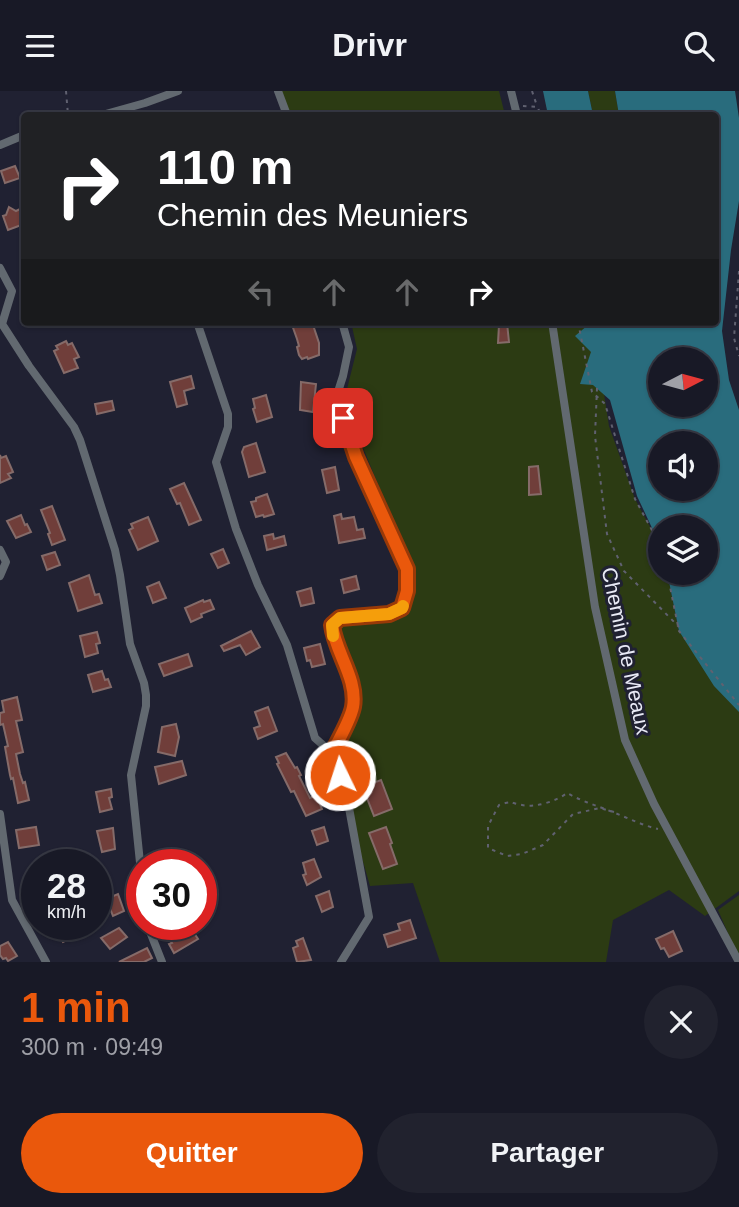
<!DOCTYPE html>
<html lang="fr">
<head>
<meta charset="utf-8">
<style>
	body { margin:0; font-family:Helvetica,sans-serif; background:#21222e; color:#f1f3f6; height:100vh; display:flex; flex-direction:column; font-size:26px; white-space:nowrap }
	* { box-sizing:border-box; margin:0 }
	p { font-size:23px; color:#9fa0a7 }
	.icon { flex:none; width:38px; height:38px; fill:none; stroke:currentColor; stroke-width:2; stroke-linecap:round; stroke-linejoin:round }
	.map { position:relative; height:871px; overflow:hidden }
	.drawer { display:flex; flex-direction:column; background:#181926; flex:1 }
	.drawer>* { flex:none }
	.top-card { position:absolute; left:21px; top:21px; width:698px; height:214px; border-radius:7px; box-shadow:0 2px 5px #0004,0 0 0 2px #363843; background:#202124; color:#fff; overflow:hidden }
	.needle { width:46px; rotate:84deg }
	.fabs { position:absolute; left:648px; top:256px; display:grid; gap:14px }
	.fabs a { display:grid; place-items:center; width:70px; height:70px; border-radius:50%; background:#181926; box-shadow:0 2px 5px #0004,0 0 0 2px #363843; font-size:35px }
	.speed { position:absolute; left:21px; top:758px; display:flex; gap:14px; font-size:35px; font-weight:700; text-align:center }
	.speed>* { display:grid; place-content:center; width:91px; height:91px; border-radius:50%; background:#181926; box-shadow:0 2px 5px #0004,0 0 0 2px #363843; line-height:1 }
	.speed small { font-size:18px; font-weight:400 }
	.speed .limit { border:10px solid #d22; background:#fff; color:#111 }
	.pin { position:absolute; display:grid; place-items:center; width:60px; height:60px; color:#fff; margin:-30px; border-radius:14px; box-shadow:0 4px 10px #0006 }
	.me { position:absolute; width:77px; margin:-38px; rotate:356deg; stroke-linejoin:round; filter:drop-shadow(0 0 5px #0008) }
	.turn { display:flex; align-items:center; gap:24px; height:147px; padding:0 21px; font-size:32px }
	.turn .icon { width:91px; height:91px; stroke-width:2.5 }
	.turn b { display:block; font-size:49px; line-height:60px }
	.lanes { display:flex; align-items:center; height:66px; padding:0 21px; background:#0003; justify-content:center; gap:35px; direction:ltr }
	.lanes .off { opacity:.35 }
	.round { display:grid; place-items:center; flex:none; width:74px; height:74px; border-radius:37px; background:#21222e }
	.head { display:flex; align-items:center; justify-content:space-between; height:119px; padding:0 21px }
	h1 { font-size:42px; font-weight:700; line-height:52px; color:#ea580c }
	.button { display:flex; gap:14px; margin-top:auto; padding:14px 21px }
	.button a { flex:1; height:80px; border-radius:42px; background:#ea580c; color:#fff; font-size:28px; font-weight:700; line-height:80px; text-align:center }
	.button a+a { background:#21222e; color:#f1f3f6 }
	header { display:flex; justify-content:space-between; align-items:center; height:91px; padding:0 21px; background:#181926; font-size:32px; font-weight:700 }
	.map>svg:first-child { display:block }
	.green { fill:#2c3b13 }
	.water { fill:#296c7d; fill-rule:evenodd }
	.building { fill:#703e3a; stroke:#856b69; stroke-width:2 }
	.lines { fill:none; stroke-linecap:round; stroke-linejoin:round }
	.path { stroke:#606170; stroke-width:2; stroke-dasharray:3.5 5; stroke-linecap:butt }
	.street { stroke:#626970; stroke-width:8 }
	.route-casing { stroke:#983908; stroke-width:18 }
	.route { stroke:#ea580c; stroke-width:12 }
	.slow { stroke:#f59e0b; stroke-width:12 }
	.labels { text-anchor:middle; stroke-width:6; stroke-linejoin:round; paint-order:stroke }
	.street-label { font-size:21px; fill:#e9eaf6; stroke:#202132 }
</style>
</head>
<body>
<header><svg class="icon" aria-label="menu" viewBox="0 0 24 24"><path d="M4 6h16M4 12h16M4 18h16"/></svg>Drivr<svg class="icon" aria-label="search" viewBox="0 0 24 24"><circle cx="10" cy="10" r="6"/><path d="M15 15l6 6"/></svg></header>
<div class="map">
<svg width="739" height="871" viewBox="0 0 739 871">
	<rect width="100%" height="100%" fill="#202132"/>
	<g class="green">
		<path d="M279,0H499L505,24H290Z"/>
		<path d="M588,0H615L619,24H593Z"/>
		<path d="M351,231H593L609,335L635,408L660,454V481H667L679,540L739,615V800L705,825L669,799L613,829L606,871H440L413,792L370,795L332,662L353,615L352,594L332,534L409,516L415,491L404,457L344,310L357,258Z"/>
		<path d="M739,804V868L718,819Z"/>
	</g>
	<g class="water">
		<path d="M543,0H588L593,24H548Z"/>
		<path d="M615,0H735L739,27V110L731,159L722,240L729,289L739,319V621L714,595L679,540L667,481H705V436H660V454L637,405L610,309L593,294L580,293L591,261L575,245L588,234L586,231H716V24H619ZM660,268H705V313H660ZM660,352H705V397H660Z"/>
	</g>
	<g class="building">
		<path d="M15,75L20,87L5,92L1,80Z"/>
		<path d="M9,116L16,120L24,116V133L8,139L3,125L6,124Z"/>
		<path d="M291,231H312L319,252V264L308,268L307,266L302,268L299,264L297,256L299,255L297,248Z"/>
		<path d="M507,232L509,251L498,252L499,234Z"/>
		<path d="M66,250L68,254L72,252L79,266L74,268L78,277L64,282L54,260L58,258L56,255Z"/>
		<path d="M191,285L194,297L184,300L187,313L177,316L170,291Z"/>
		<path d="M301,291L316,293L313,321L300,319Z"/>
		<path d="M266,304L272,326L257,331L253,318L255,317L253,308Z"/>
		<path d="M112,310L114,319L97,323L95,313Z"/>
		<path d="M256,352L265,381L249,386L242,361L244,356Z"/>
		<path d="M0,364L1,367L6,365L13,381L8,383L11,387L0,392Z"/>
		<path d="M538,375L541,403L529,404V376Z"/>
		<path d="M335,376L339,399L327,402L322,379Z"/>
		<path d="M184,392L201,429L189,434L180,412L177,413L170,398Z"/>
		<path d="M267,403L274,423L264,426L263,424L256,426L251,411L256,410V407Z"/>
		<path d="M52,415L65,449L52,454L48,443L50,442L41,419Z"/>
		<path d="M341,423L342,428L354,426L357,439L363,438L365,447L339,452L334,425Z"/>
		<path d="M21,424L25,434L27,433L31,441L16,447L7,430Z"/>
		<path d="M148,426L158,450L138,459L129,439L133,437L131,433Z"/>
		<path d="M273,443L274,448L284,445L286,454L267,459L264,445Z"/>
		<path d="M223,458L229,472L218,477L211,463Z"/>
		<path d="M55,461L60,474L47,479L42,465Z"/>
		<path d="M89,484L95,504L99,503L102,512L78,520L69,492Z"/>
		<path d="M356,485L359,498L344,502L341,489Z"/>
		<path d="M159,491L166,507L153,512L147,496Z"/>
		<path d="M311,497L314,512L301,515L297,501Z"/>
		<path d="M203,509L204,511L210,509L214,518L201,523L202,526L191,531L185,517Z"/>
		<path d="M251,540L260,556L246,564L240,554L224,560L221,555Z"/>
		<path d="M97,541L100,552L96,553L98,562L85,566L80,545Z"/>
		<path d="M320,553L325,573L312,576L310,569L307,570L304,557Z"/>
		<path d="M188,563L192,575L164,585L159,573Z"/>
		<path d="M102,580L105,589L108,588L111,596L93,601L88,584Z"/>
		<path d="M17,606L22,629L16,630L23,661L16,663L20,683L23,692L25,691L29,709L18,712L13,687L11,688L10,684L5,656L8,655L3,633L0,634V622L4,621L2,610Z"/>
		<path d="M268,616L277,640L258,648L254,637L260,635L255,621Z"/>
		<path d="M176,633L179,646L175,665L158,661L162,636Z"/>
		<path d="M286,662L295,677L297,676L301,684L299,685L310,707L316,704L322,718L306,725L294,700L291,701L277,673L279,672L276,666Z"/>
		<path d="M182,670L186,684L159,693L155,676Z"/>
		<path d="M381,689L392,718L374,725L365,702L368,701L365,695Z"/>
		<path d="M111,698L112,706L109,707L112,718L100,721L96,701Z"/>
		<path d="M36,736L39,754L19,757L16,739Z"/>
		<path d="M324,736L328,750L317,754L312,740Z"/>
		<path d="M386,736L392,752L390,753L397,773L383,778L369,742Z"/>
		<path d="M113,737L115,758L102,761L97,740Z"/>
		<path d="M314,768L321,786L307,794L303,784L306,783L303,772Z"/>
		<path d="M329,800L333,816L322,821L316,805Z"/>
		<path d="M118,803L124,820L113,825L106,808Z"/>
		<path d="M410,829L416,847L388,856L384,844L400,839L398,833Z"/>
		<path d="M64,833H69L75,845L63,851L55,837Z"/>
		<path d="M185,833L191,843L194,842L198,848L174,862L169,853L172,852L167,844Z"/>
		<path d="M119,837L127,846L110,858L101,847Z"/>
		<path d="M673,840L682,860L669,866L664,857L661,858L656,848Z"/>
		<path d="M303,847L311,869L297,871L293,857L298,855L296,850Z"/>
		<path d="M8,851L17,865L8,870L6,867L3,868L0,864V855Z"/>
		<path d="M147,857L152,867L144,871H119Z"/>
	</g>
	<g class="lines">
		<g class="path">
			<path d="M66,0L68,24"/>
			<path d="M532,0L537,15"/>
			<path d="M523,15L538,16L540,24"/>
			<path d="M739,180L734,247L739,265"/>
			<path d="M578,231L592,301L605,313L635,408L660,454"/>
			<path d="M597,297L595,345L607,443L624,480L679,536"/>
			<path d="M667,481L679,540L739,614"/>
			<path d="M614,721L600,717L573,723L543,754L522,763L507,765L488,757V735L499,714C514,709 509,712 522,714C535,717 557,710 567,702C581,710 595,714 610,720C626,726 641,734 658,738"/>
		</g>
		<g class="street">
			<path d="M278,0L287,24"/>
			<path d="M511,0L517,24"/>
			<path d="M102,24L145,12L178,0"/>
			<path d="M0,54L24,44"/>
			<path d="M0,177L12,200L2,233L29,275L74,336L80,349L115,459L120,484L130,553L144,592L146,604V615L131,684L142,791"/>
			<path d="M197,231L228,323V336L216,371L236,438L258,494L287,554L315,647L332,662"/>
			<path d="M552,231L595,516L625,649L654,713L739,871"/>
			<path d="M0,459L6,471L0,485"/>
			<path d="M0,723L12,809L46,871"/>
			<path d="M147,833L162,871"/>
			<path d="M341,871L369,826L347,706L332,662C338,651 351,627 353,616C358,588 335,561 332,534L340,527L389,523L402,517L407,500V478L356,367L336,307L343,285L349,256L342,231"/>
		</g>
	</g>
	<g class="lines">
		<defs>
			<path id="route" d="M340,684L332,662C338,651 351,627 353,616C358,588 335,561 332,534L340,527L389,523L402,517L407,500V478L356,366L343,327"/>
		</defs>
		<use href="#route" class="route-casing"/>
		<use href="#route" class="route"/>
		<path class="slow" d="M333,545L332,534L340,527L389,523L402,517L403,515"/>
	</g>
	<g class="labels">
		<g class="street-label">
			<text transform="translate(626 560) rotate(78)" y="7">Chemin de Meaux</text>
		</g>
	</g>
</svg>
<div class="fabs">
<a><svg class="needle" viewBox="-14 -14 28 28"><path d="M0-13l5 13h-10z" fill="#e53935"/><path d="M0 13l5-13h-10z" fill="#9fa0a7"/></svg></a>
<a><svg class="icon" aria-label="sound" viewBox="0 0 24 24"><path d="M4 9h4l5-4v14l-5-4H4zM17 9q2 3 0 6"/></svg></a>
<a><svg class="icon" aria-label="layers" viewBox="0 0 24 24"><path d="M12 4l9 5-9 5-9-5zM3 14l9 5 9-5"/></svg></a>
</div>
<div class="speed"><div>28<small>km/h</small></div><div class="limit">30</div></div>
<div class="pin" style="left:343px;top:327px;background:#d93025"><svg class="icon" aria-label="arrive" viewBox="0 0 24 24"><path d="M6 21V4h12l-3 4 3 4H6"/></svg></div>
<svg class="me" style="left:340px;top:684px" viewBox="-20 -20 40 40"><circle r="17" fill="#ea580c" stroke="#fff" stroke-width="3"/><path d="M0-11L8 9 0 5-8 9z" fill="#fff"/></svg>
<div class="top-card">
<div class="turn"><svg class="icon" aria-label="right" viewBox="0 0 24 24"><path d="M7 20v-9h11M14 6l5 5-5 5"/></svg><div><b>110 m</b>Chemin des Meuniers</div></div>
<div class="lanes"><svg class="icon off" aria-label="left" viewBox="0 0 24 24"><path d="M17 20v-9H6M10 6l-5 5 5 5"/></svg><svg class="icon off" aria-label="ahead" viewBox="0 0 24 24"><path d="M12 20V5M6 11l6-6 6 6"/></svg><svg class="icon off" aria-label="ahead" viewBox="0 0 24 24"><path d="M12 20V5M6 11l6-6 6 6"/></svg><svg class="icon" aria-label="right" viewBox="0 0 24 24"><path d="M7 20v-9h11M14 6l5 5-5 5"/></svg></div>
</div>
</div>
<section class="drawer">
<div class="head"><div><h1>1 min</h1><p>300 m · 09:49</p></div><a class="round"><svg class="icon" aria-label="close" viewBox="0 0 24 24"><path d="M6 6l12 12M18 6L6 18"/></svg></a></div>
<div class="button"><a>Quitter</a><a>Partager</a></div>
</section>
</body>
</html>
